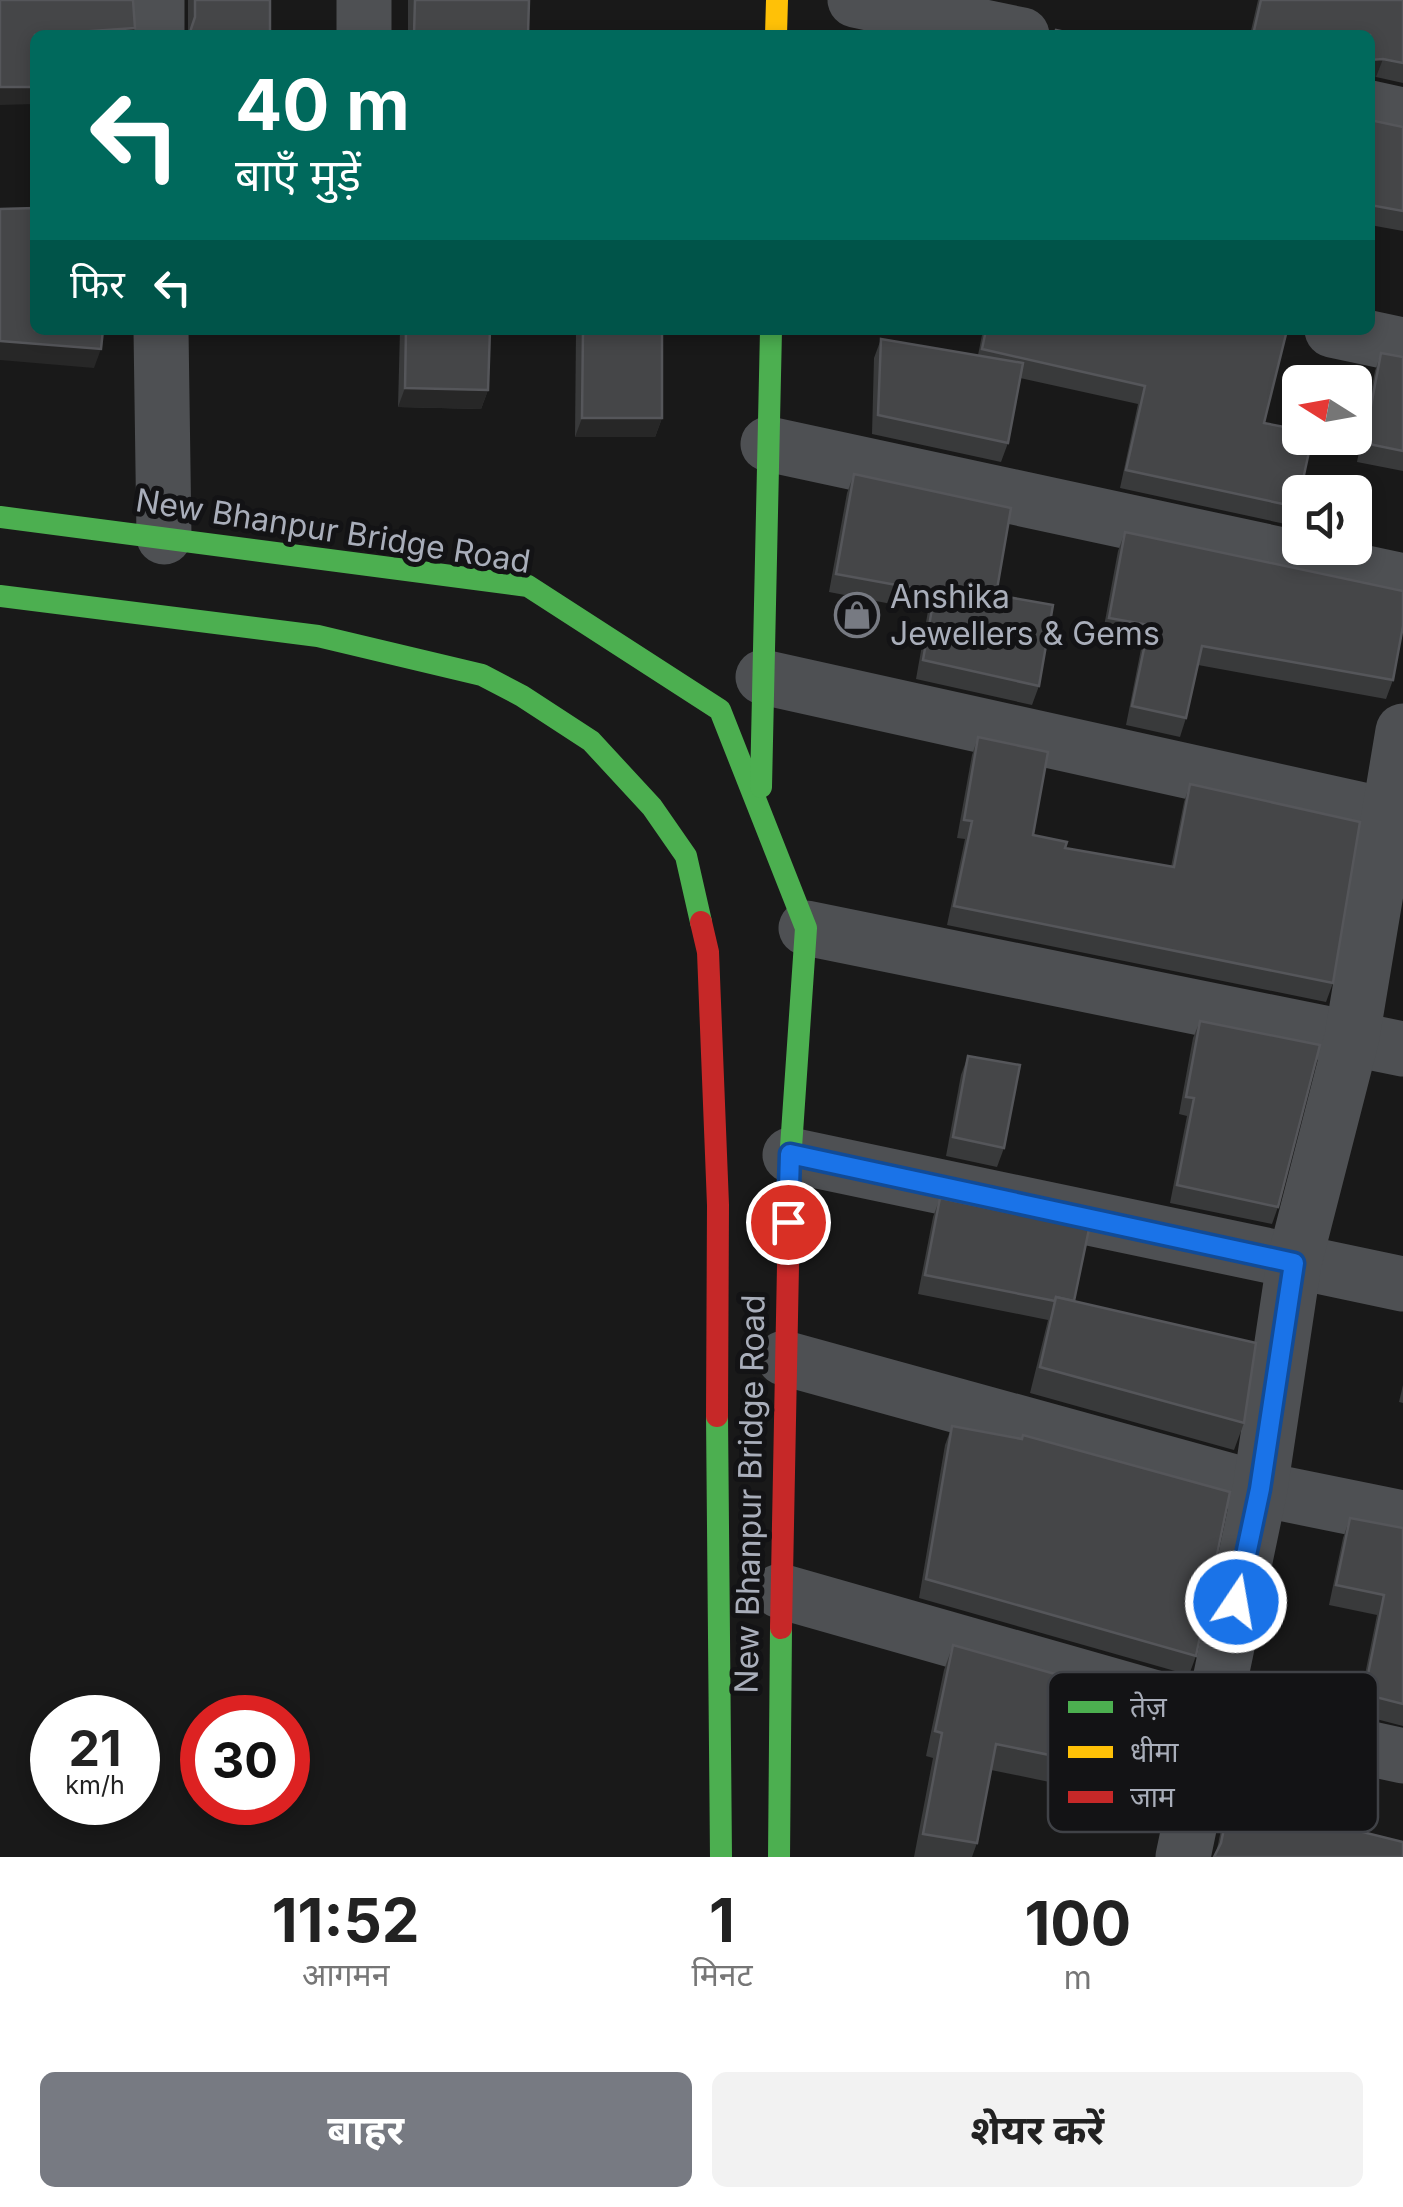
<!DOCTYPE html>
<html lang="hi">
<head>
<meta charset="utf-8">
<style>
	body { margin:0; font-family:Inter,"Noto Sans Devanagari",sans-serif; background:#f2f2f2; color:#222; height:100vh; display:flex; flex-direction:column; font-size:38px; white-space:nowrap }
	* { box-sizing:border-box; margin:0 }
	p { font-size:32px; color:#767676 }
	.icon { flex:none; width:55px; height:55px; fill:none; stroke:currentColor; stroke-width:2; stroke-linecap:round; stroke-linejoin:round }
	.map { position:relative; height:1857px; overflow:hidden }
	.drawer { display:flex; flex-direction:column; background:#fff; flex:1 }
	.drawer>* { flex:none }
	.hud { position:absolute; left:30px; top:30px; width:1345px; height:305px; border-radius:15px; box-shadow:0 5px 15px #0003; background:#00695c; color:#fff; overflow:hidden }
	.needle { width:65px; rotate:281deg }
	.buttons { position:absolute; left:1282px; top:365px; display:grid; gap:20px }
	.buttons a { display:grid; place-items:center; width:90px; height:90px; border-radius:15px; background:#fff; box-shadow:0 5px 15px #0003; font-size:50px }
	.speed { position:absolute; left:30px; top:1695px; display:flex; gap:20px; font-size:50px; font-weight:700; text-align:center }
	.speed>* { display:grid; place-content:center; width:130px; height:130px; border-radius:50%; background:#fff; box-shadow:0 5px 15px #0003; line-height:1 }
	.speed small { font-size:25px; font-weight:400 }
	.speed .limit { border:15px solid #d22; background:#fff; color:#111 }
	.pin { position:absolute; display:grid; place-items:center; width:85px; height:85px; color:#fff; margin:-42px; border:5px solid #fff; border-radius:50%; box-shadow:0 2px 10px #0007 }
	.me { position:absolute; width:110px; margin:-55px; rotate:12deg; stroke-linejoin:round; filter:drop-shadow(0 0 8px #0008) }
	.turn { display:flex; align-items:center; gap:35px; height:210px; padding:0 40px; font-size:45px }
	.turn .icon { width:130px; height:130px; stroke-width:2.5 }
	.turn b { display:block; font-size:70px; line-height:85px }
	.then { display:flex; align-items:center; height:95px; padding:0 40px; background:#0003; gap:20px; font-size:38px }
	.eta { display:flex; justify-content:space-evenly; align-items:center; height:170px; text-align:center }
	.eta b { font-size:60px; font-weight:700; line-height:70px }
	.action { display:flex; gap:20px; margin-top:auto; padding:20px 40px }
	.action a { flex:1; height:115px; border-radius:15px; background:#777a82; color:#fff; font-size:40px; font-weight:700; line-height:115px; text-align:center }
	.action a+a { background:#f2f2f2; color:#222 }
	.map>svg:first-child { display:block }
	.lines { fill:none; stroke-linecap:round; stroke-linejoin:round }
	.street { stroke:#4e5053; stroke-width:55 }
	.fast { stroke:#4caf50; stroke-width:22 }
	.slow { stroke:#ffc107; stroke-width:22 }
	.jam { stroke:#c62828; stroke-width:22 }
	.wall { fill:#393a3b }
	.shaded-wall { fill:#272727 }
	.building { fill:#454648; stroke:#55565a; stroke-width:2.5 }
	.route-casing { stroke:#114b97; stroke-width:25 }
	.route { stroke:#1a73e8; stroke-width:18 }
	.labels { text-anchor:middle; stroke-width:10; stroke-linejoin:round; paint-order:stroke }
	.street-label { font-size:32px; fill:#a9aeba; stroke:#131315 }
	.poi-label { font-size:32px; fill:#a9aeba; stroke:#131315; text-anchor:start }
	.key { fill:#131315; stroke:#404247; stroke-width:2.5 }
	.key-label { font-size:28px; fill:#a9aeba }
</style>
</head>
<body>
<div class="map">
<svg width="1403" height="1857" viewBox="0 0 1403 1857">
	<rect width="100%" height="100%" fill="#191919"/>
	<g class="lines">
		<g class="street">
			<path d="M157,0V35"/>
			<path d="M855,0L1022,35"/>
			<path d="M364,35V0"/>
			<path d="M1370,108L1403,115"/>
			<path d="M161,330L164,537"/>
			<path d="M1332,330L1403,345"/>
			<path d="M768,444L1403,581"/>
			<path d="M763,677L1403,819"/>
			<path d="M806,928L1403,1049"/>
			<path d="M790,1155L1403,1284"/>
			<path d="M784,1358L1260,1489L1403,1518"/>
			<path d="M780,1591L1212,1714L1403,1756"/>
			<path d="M1183,1857L1260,1489L1294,1263L1352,1037L1403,731"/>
		</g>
		<g class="fast">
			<path d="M0,517L528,586L720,710L806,928L790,1162"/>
			<path d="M0,596L318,636L482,675L522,696L591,741L652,807L686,856L701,922"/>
			<path d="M761,787L771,330"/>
			<path d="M717,1416L721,1857"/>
			<path d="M779,1857L781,1628"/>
		</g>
		<path class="slow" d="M776,35L777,0"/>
		<g class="jam">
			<path d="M701,922L708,952L718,1205L717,1416"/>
			<path d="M781,1628L790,1162"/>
		</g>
	</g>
	<g class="wall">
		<path d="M188,0H270L188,35Z"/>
		<path d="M408,0H529L528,35H408Z"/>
		<path d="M1258,0H1403V83L1376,77L1370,35H1250Z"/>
		<path d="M1370,120L1403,127V231L1370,225Z"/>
		<path d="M400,330H490L488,390L481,409L398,407Z"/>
		<path d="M576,330H662V418L655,437H575Z"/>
		<path d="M983,330H1287L1264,423L1297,507L1290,525L1120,488L1138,404L1020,378L1008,443L1001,462L872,434L874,358L881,339L978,355Z"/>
		<path d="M1381,353L1403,357V471L1357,462L1375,371Z"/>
		<path d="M854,474L996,595L1039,686L1032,705L916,679L928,611L829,592L847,493Z"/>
		<path d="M1125,532L1393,680L1386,699L1198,665L1186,718L1180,737L1126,725L1142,644L1102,637L1118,551Z"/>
		<path d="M978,737L1033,835L1065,848L1171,867L1184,802L1190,784L1333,983L1326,1002L947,925L965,839L957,838L972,755Z"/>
		<path d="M1200,1021L1278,1207L1272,1224L1170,1203L1187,1116L1179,1114L1193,1038Z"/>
		<path d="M968,1056L1004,1148L997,1167L946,1156L961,1075Z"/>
		<path d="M940,1198L1074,1301L1244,1423L1234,1450L1030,1393L1048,1320L918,1294L933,1217Z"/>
		<path d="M1403,1385V1403L1399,1402Z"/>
		<path d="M952,1426L1196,1656L1189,1675L919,1598L945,1445Z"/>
		<path d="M1350,1518L1403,1528V1726L1357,1714L1377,1615L1329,1605L1343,1538Z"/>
		<path d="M953,1645L1171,1780L1162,1805L991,1770L977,1843L972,1857H914L933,1758L926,1756L944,1670Z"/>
		<path d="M1230,1799L1403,1842L1216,1854L1223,1820Z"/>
	</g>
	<g class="shaded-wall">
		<path d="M135,28L132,35H49L50,33Z"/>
		<path d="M1383,59L1376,77L1370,78V60Z"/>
		<path d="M0,87H35V104L0,105Z"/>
		<path d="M0,341L101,349L94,368L0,360Z"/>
		<path d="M405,388L488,390L481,409L398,407Z"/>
		<path d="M582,418H662L655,437H575Z"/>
	</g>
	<g class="building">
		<path d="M0,0H133L135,28L35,35V87H0Z"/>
		<path d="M195,0H270V35H189L195,17Z"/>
		<path d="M415,0H529L528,35H414Z"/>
		<path d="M1261,0H1403V63L1383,59L1370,60V35H1253Z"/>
		<path d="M1056,30L1079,35H1053Z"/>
		<path d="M1370,120L1403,127V211L1370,205Z"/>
		<path d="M35,208V330H103L101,349L0,341V209Z"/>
		<path d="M406,330H490L488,390L405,388Z"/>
		<path d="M583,330H662V418H582Z"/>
		<path d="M986,330H1287L1264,423L1300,430V438H1312L1297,507L1126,470L1145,386L982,349Z"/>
		<path d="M881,339L1023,363L1008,443L878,415Z"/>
		<path d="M1381,353L1403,357V451L1364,443Z"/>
		<path d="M854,474L1011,508L996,595L1053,605L1039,686L923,660L935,592L836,574Z"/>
		<path d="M1125,532L1403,591V626L1393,680L1202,646L1186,718L1132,706L1149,625L1109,618Z"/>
		<path d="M978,737L1048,752L1033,835L1067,842L1065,848L1174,867L1190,784L1360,822L1333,983L954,906L972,821L964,820Z"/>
		<path d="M1200,1021L1320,1045L1278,1207L1177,1185L1194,1098L1186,1097Z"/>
		<path d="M968,1056L1020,1065L1004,1148L953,1137Z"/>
		<path d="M940,1198L1089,1229L1074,1301L1056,1297L1055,1301L925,1275Z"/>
		<path d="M1056,1297L1256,1343L1244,1423L1040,1367Z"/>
		<path d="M952,1426L1022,1439L1023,1435L1230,1492L1196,1656L926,1579Z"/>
		<path d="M1350,1518L1403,1528V1704L1364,1694L1384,1595L1336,1585Z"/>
		<path d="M953,1645L1185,1711L1171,1780L996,1744L977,1843L923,1834L942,1733L935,1731Z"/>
		<path d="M1230,1799L1403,1842V1857H1214L1221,1843Z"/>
	</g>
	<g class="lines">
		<defs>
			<path id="route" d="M788,1222L790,1154L1294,1263L1260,1489L1236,1602"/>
		</defs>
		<use href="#route" class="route-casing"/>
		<use href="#route" class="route"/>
	</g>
	<defs>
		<symbol id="shop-ring" viewBox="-11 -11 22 22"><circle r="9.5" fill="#131315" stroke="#777a82" stroke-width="1.5"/><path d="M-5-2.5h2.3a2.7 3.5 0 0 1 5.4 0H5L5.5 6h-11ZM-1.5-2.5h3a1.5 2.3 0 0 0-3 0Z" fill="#777a82"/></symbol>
	</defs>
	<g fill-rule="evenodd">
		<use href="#shop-ring" x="832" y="590" width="50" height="50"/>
	</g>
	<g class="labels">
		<g class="street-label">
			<text transform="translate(333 531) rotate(9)" y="11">New Bhanpur Bridge Road</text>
			<text transform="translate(750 1494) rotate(-89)" y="11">New Bhanpur Bridge Road</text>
		</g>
		<g class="poi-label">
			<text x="890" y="608">Anshika<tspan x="890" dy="37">Jewellers &amp; Gems</tspan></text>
		</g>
	</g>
	<rect x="1048" y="1672" width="330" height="160" rx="15" class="key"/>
	<rect x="1068" y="1701" width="45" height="12" fill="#4caf50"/>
	<rect x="1068" y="1746" width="45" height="12" fill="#ffc107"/>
	<rect x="1068" y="1791" width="45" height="12" fill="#c62828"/>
	<g class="key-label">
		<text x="1130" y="1717">तेज़</text>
		<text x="1130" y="1762">धीमा</text>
		<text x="1130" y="1807">जाम</text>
	</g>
</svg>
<div class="buttons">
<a><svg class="needle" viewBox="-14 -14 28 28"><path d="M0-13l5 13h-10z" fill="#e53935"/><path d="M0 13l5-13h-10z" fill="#767676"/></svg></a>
<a><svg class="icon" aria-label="sound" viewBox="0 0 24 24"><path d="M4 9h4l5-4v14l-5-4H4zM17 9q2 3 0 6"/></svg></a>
</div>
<div class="speed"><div>21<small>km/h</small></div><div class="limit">30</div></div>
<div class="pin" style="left:788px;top:1222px;background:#d93025"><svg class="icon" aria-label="arrive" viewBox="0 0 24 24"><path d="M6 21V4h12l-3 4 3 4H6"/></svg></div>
<svg class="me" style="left:1236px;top:1602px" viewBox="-20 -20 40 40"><circle r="17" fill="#1a73e8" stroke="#fff" stroke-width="3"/><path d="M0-11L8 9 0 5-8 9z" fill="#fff"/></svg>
<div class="hud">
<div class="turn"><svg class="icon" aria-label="left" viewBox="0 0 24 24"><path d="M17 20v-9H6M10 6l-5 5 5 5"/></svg><div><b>40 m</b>बाएँ मुड़ें</div></div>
<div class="then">फिर<svg class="icon" aria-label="left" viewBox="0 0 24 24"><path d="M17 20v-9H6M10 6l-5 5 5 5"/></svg></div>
</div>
</div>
<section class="drawer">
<div class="eta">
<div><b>11:52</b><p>आगमन</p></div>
<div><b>1</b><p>मिनट</p></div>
<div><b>100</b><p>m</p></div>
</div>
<div class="action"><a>बाहर</a><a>शेयर करें</a></div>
</section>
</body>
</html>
